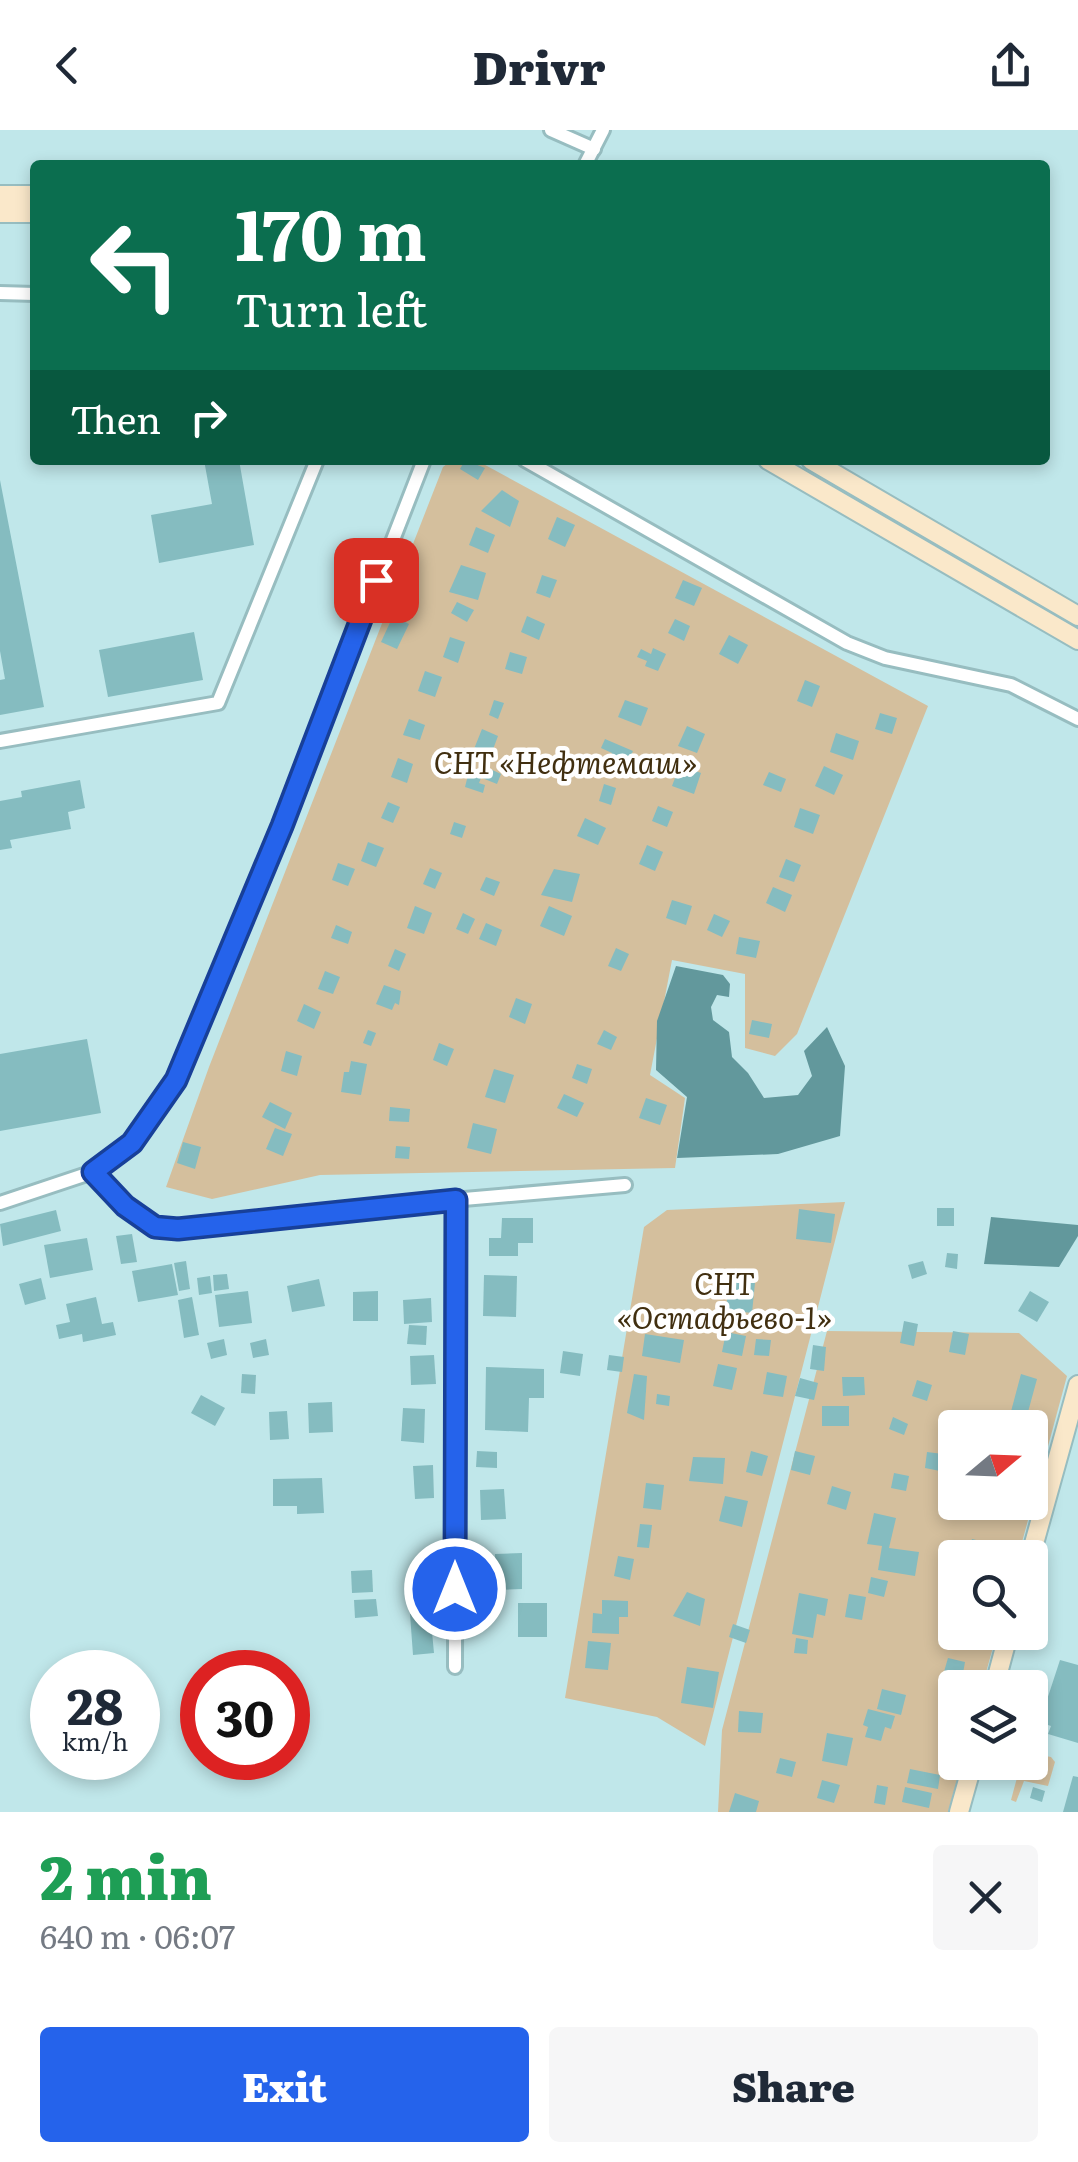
<!DOCTYPE html>
<html lang="en">
<head>
<meta charset="utf-8">
<style>
	body { margin:0; font-family:Literata,serif; background:#f6f6f7; color:#1f2937; height:100vh; display:flex; flex-direction:column; font-size:38px; white-space:nowrap }
	* { box-sizing:border-box; margin:0 }
	p { font-size:32px; color:#747a83 }
	.icon { flex:none; width:55px; height:55px; fill:none; stroke:currentColor; stroke-width:2; stroke-linecap:round; stroke-linejoin:round }
	.map { position:relative; height:1682px; overflow:hidden }
	.details { display:flex; flex-direction:column; background:#fff; flex:1 }
	.details>* { flex:none }
	.hud { position:absolute; left:30px; top:30px; width:1020px; height:305px; border-radius:10px; box-shadow:0 5px 15px #0003; background:#0b6e4f; color:#fff; overflow:hidden }
	.needle { width:65px; rotate:71deg }
	.fabs { position:absolute; left:938px; top:1280px; display:grid; gap:20px }
	.fabs a { display:grid; place-items:center; width:110px; height:110px; border-radius:10px; background:#fff; box-shadow:0 5px 15px #0003; font-size:50px }
	.speed { position:absolute; left:30px; top:1520px; display:flex; gap:20px; font-size:50px; font-weight:700; text-align:center }
	.speed>* { display:grid; place-content:center; width:130px; height:130px; border-radius:50%; background:#fff; box-shadow:0 5px 15px #0003; line-height:1 }
	.speed small { font-size:25px; font-weight:400 }
	.speed .limit { border:15px solid #d22; background:#fff; color:#111 }
	.pin { position:absolute; display:grid; place-items:center; width:85px; height:85px; color:#fff; margin:-42px; border-radius:20px; box-shadow:0 5px 15px #0006 }
	.me { position:absolute; width:110px; margin:-55px; rotate:0deg; stroke-linejoin:round; filter:drop-shadow(0 0 8px #0008) }
	.turn { display:flex; align-items:center; gap:35px; height:210px; padding:0 40px; font-size:45px }
	.turn .icon { width:130px; height:130px; stroke-width:2.5 }
	.turn b { display:block; font-size:70px; line-height:85px }
	.then { display:flex; align-items:center; height:95px; padding:0 40px; background:#0003; gap:20px; font-size:38px }
	.round { display:grid; place-items:center; flex:none; width:105px; height:105px; border-radius:10px; background:#f6f6f7 }
	.overview { display:flex; align-items:center; justify-content:space-between; height:170px; padding:0 40px }
	h1 { font-size:60px; font-weight:800; line-height:75px; color:#1e9e55 }
	.primary-button { display:flex; gap:20px; margin-top:auto; padding:20px 40px }
	.primary-button a { flex:1; height:115px; border-radius:10px; background:#2563eb; color:#fff; font-size:40px; font-weight:800; line-height:115px; text-align:center }
	.primary-button a+a { background:#f6f6f7; color:#1f2937 }
	header { display:flex; justify-content:space-between; align-items:center; height:130px; padding:0 40px; background:#fff; font-size:45px; font-weight:800 }
	.map>svg:first-child { display:block }
	.green { fill:#d4bf9d; fill-rule:evenodd }
	.water { fill:#62989c }
	.building { fill:#85bcc0 }
	.lines { fill:none; stroke-linecap:round; stroke-linejoin:round }
	.street-casing { stroke:#97bdc0; stroke-width:18 }
	.secondary-casing { stroke:#97bdc0; stroke-width:22 }
	.street { stroke:#fff; stroke-width:12 }
	.secondary { stroke:#fae8ca; stroke-width:18 }
	.route-casing { stroke:#184099; stroke-width:25 }
	.route { stroke:#2563eb; stroke-width:18 }
	.labels { text-anchor:middle; stroke-width:9; stroke-linejoin:round; paint-order:stroke }
	.park-label { font-size:30px; font-style:italic; fill:#412f10; stroke:#fff }
</style>
</head>
<body>
<header><svg class="icon" aria-label="back" viewBox="0 0 24 24"><path d="M15 5l-7 7 7 7"/></svg>Drivr<svg class="icon" aria-label="share" viewBox="0 0 24 24"><path d="M12 15V3M7 8l5-5 5 5M5 13v7h14v-7"/></svg></header>
<div class="map">
<svg width="1078" height="1682" viewBox="0 0 1078 1682">
	<rect width="100%" height="100%" fill="#c0e7ea"/>
	<g class="green">
		<path d="M452,330H476L928,576L797,904L775,926L745,918V844L672,830L650,945L685,968L675,1038L320,1045L212,1069L166,1057L209,937L443,337Z"/>
		<path d="M845,1072L705,1616L657,1587L565,1568L644,1097L667,1080Z"/>
		<path d="M827,1201L1019,1203L1067,1246L1018,1427L955,1428V1502L997,1503L982,1557L955,1558V1632L962,1633L948,1682H718L722,1600ZM955,1298H1030V1372H955Z"/>
		<path d="M1030,1623L1051,1627L1055,1632L1048,1656L1024,1651L1016,1672L1011,1670L1021,1633L1030,1632Z"/>
	</g>
	<g class="water">
		<path d="M676,836L723,845L730,854L729,867L717,865L711,877L713,890L729,902L732,927L748,943L764,968L798,965L812,946L804,921L827,897L845,936L840,1006L778,1024L677,1028L687,967L656,940L657,891Z"/>
		<path d="M991,1087L1078,1095V1106L1059,1137L984,1134Z"/>
	</g>
	<g class="building">
		<path d="M204,330H239L254,415L159,433L151,385L212,374Z"/>
		<path d="M465,330L485,338L478,350L460,339Z"/>
		<path d="M0,350L44,577L0,585V550L5,549L0,521Z"/>
		<path d="M502,360L519,371L510,397L481,381Z"/>
		<path d="M557,387L575,395L565,417L548,409Z"/>
		<path d="M476,397L495,405L488,423L469,415Z"/>
		<path d="M461,435L486,443L478,470L449,462Z"/>
		<path d="M542,445L557,450L550,468L536,463Z"/>
		<path d="M683,450L702,458L694,476L675,468Z"/>
		<path d="M457,472L474,480L467,492L451,483Z"/>
		<path d="M393,486L409,494L397,519L381,512Z"/>
		<path d="M527,486L545,494L539,510L521,502Z"/>
		<path d="M675,489L690,496L684,511L668,503Z"/>
		<path d="M194,502L203,550L108,567L99,520Z"/>
		<path d="M729,505L748,515L738,534L719,524Z"/>
		<path d="M450,507L465,512L458,533L443,527Z"/>
		<path d="M653,518L666,524L658,541L645,536L647,531L637,527L641,519L651,524Z"/>
		<path d="M510,522L527,527L522,544L505,539Z"/>
		<path d="M425,541L442,547L435,567L418,561Z"/>
		<path d="M805,550L820,556L812,577L797,571Z"/>
		<path d="M494,570L504,573L498,589L489,585Z"/>
		<path d="M625,570L648,578L641,596L618,587Z"/>
		<path d="M880,583L897,588L892,604L875,599Z"/>
		<path d="M409,589L425,595L420,610L403,605Z"/>
		<path d="M687,596L705,604L697,623L678,616Z"/>
		<path d="M482,599L498,606L489,630L472,624Z"/>
		<path d="M836,603L859,611L853,630L830,622Z"/>
		<path d="M605,609L633,621L623,642L607,635L612,623L601,618Z"/>
		<path d="M398,628L413,634L407,653L391,647Z"/>
		<path d="M680,635L701,643L694,664L672,656Z"/>
		<path d="M824,636L843,645L834,665L815,656Z"/>
		<path d="M486,637L501,644L497,654L482,648Z"/>
		<path d="M769,642L786,649L781,662L763,655Z"/>
		<path d="M468,645L481,648L479,653L485,655L483,663L465,657Z"/>
		<path d="M80,650L85,678L68,682L71,699L10,710L12,718L0,720V671L22,667L21,661Z"/>
		<path d="M604,654L616,658L611,675L599,671Z"/>
		<path d="M388,672L400,677L393,693L381,688Z"/>
		<path d="M658,676L673,682L667,697L652,691Z"/>
		<path d="M800,678L820,685L813,704L794,697Z"/>
		<path d="M585,688L606,698L598,715L577,706Z"/>
		<path d="M454,692L466,696L462,708L450,704Z"/>
		<path d="M368,712L384,718L376,737L361,731Z"/>
		<path d="M647,715L663,722L655,741L639,734Z"/>
		<path d="M786,729L801,735L794,752L779,747Z"/>
		<path d="M338,733L355,739L348,756L332,750Z"/>
		<path d="M430,738L442,743L435,759L423,754Z"/>
		<path d="M554,739L580,744L572,772L541,765Z"/>
		<path d="M486,747L500,752L494,766L480,760Z"/>
		<path d="M773,757L792,765L785,782L766,773Z"/>
		<path d="M672,770L692,776L686,795L666,788Z"/>
		<path d="M415,776L432,783L424,804L407,798Z"/>
		<path d="M549,776L572,786L564,806L540,796Z"/>
		<path d="M463,783L475,789L468,804L456,799Z"/>
		<path d="M714,784L730,791L722,807L707,800Z"/>
		<path d="M486,793L502,800L496,816L479,809Z"/>
		<path d="M336,795L352,802L348,814L331,808Z"/>
		<path d="M739,807L760,811L756,828L736,824Z"/>
		<path d="M616,818L629,824L621,841L608,836Z"/>
		<path d="M395,819L406,824L399,841L388,836Z"/>
		<path d="M325,841L340,847L333,864L318,859Z"/>
		<path d="M384,855L401,861L399,875L395,873L392,880L376,874Z"/>
		<path d="M516,868L532,874L525,894L509,887Z"/>
		<path d="M304,874L321,882L314,899L297,891Z"/>
		<path d="M752,890L772,894L769,908L749,904Z"/>
		<path d="M368,900L376,903L371,916L363,913Z"/>
		<path d="M604,900L617,907L611,920L597,914Z"/>
		<path d="M87,909L101,983L0,1001V924Z"/>
		<path d="M439,913L454,919L447,936L433,930Z"/>
		<path d="M286,921L302,926L297,946L281,941Z"/>
		<path d="M351,931L367,934L361,965L341,962L344,942H349Z"/>
		<path d="M577,934L592,939L587,954L572,948Z"/>
		<path d="M494,939L514,945L505,973L485,967Z"/>
		<path d="M564,964L584,973L577,987L557,978Z"/>
		<path d="M646,968L667,975L660,995L639,988Z"/>
		<path d="M270,972L292,983L285,999L262,987Z"/>
		<path d="M390,977L410,979L409,992L389,991Z"/>
		<path d="M473,993L497,999L491,1024L467,1018Z"/>
		<path d="M275,998L292,1004L283,1026L266,1019Z"/>
		<path d="M183,1012L201,1017L195,1039L177,1033Z"/>
		<path d="M396,1016L410,1017L409,1029L395,1028Z"/>
		<rect x="937" y="1078" width="17" height="18"/>
		<path d="M799,1079L835,1084L831,1113L796,1109Z"/>
		<path d="M56,1080L61,1101L3,1116L0,1094Z"/>
		<path d="M502,1088H533V1113H518V1126H489V1108H501Z"/>
		<path d="M132,1104L137,1132L121,1134L116,1106Z"/>
		<path d="M87,1108L93,1140L50,1148L44,1115Z"/>
		<path d="M947,1123L958,1124L957,1139L945,1137Z"/>
		<path d="M186,1131L190,1159L179,1161L174,1133Z"/>
		<path d="M923,1131L927,1144L912,1149L908,1135Z"/>
		<path d="M172,1134L178,1165L138,1172L132,1141Z"/>
		<path d="M227,1144L229,1159L214,1161L213,1145Z"/>
		<path d="M484,1145L517,1146L516,1187L483,1186Z"/>
		<path d="M210,1146L212,1163L199,1165L197,1148Z"/>
		<path d="M41,1148L46,1169L25,1175L19,1154Z"/>
		<path d="M319,1149L325,1176L292,1182L287,1156Z"/>
		<path d="M729,1150L755,1153L752,1183L726,1180Z"/>
		<path d="M248,1161L252,1193L219,1197L215,1165Z"/>
		<path d="M378,1161V1191H353V1162Z"/>
		<path d="M1030,1161L1049,1172L1037,1192L1018,1181Z"/>
		<path d="M96,1167L102,1194L113,1192L116,1205L83,1212L82,1204L59,1209L56,1195L70,1192L66,1174Z"/>
		<path d="M192,1167L199,1205L184,1208L178,1170Z"/>
		<path d="M431,1168L432,1192L404,1194L403,1170Z"/>
		<path d="M904,1191L918,1194L914,1216L900,1213Z"/>
		<path d="M409,1195L427,1196L426,1215L407,1214Z"/>
		<path d="M953,1201L969,1204L965,1225L949,1222Z"/>
		<path d="M726,1202L746,1206L742,1226L722,1222Z"/>
		<path d="M645,1204L684,1210L680,1233L642,1226Z"/>
		<path d="M224,1209L227,1225L211,1229L207,1213Z"/>
		<path d="M266,1209L269,1225L253,1228L250,1213Z"/>
		<path d="M756,1209L771,1210L769,1226L754,1225Z"/>
		<path d="M813,1215L826,1217L824,1241L810,1239Z"/>
		<path d="M563,1221L583,1224L580,1246L560,1243Z"/>
		<path d="M434,1225L436,1254L411,1255L410,1226Z"/>
		<path d="M609,1225L624,1227L622,1242L607,1240Z"/>
		<path d="M718,1234L737,1238L732,1260L713,1256Z"/>
		<path d="M486,1237L544,1239V1268H529L528,1302L485,1300Z"/>
		<path d="M767,1242L787,1246L783,1267L763,1264Z"/>
		<path d="M242,1244L256,1245L255,1264L241,1263Z"/>
		<path d="M634,1244L647,1246L644,1290L627,1283Z"/>
		<path d="M1021,1244L1037,1249L1025,1293L1009,1289Z"/>
		<path d="M842,1247H864L865,1265L843,1266Z"/>
		<path d="M800,1248L818,1253L814,1270L795,1266Z"/>
		<path d="M917,1250L932,1255L927,1271L912,1266Z"/>
		<path d="M657,1264L670,1266L669,1276L656,1274Z"/>
		<path d="M201,1265L225,1278L215,1296L191,1283Z"/>
		<path d="M332,1272L333,1302L309,1303L308,1273Z"/>
		<rect x="822" y="1276" width="27" height="20"/>
		<path d="M403,1278L425,1279L424,1313L401,1311Z"/>
		<path d="M287,1281L289,1309L270,1310L269,1282Z"/>
		<path d="M966,1285L985,1293L983,1298H960Z"/>
		<path d="M893,1287L908,1294L904,1305L889,1299Z"/>
		<path d="M1030,1312L1039,1314L1036,1332L1030,1331Z"/>
		<path d="M477,1321L497,1322V1338L476,1337Z"/>
		<path d="M751,1321L768,1326L762,1346L746,1342Z"/>
		<path d="M795,1321L815,1326L810,1345L791,1340Z"/>
		<path d="M927,1322L943,1324L940,1341L925,1338Z"/>
		<path d="M693,1327L725,1328L723,1354L689,1351Z"/>
		<path d="M433,1335L434,1368L415,1369L413,1336Z"/>
		<path d="M894,1343L909,1346L906,1361L891,1358Z"/>
		<path d="M322,1348L324,1383L297,1384V1376H273V1349Z"/>
		<path d="M646,1353L664,1355L661,1380L643,1378Z"/>
		<path d="M832,1356L851,1362L846,1380L827,1374Z"/>
		<path d="M504,1359L506,1389L481,1390L480,1360Z"/>
		<path d="M725,1366L748,1371L742,1397L719,1391Z"/>
		<path d="M874,1383L896,1388L889,1418L919,1422L915,1446L878,1440L882,1416L867,1414Z"/>
		<path d="M640,1394L652,1395L649,1418L637,1417Z"/>
		<path d="M972,1409L1005,1417L1003,1428H967Z"/>
		<path d="M522,1423V1459L496,1460L495,1424Z"/>
		<path d="M618,1426L634,1429L630,1450L614,1446Z"/>
		<path d="M372,1440L373,1462L352,1463L351,1441Z"/>
		<path d="M871,1447L888,1451L884,1467L868,1463Z"/>
		<path d="M687,1462L705,1469L700,1496L673,1486Z"/>
		<path d="M799,1463L828,1469L825,1486L817,1484L813,1508L792,1504Z"/>
		<path d="M849,1464L866,1467L862,1490L845,1487Z"/>
		<path d="M376,1469L378,1486L355,1488L354,1470Z"/>
		<path d="M602,1470L628,1471V1487H619V1504L592,1503L593,1483L602,1484Z"/>
		<rect x="518" y="1473" width="29" height="34"/>
		<path d="M451,1481L453,1500L432,1502L434,1523L413,1525L410,1484Z"/>
		<path d="M733,1494L750,1500L746,1513L729,1507Z"/>
		<path d="M956,1502H982L981,1509Z"/>
		<path d="M796,1508L808,1510L807,1524L794,1523Z"/>
		<path d="M588,1511L611,1513L608,1540L585,1538Z"/>
		<path d="M948,1528L965,1532L962,1549L943,1545Z"/>
		<path d="M1060,1530L1078,1535V1613L1048,1604L1051,1596L1045,1594L1047,1587L1042,1585Z"/>
		<path d="M687,1537L719,1542L713,1578L681,1573Z"/>
		<path d="M882,1559L906,1565L901,1585L877,1579Z"/>
		<path d="M868,1579L895,1586L891,1599L885,1597L881,1611L865,1607L868,1597L863,1595Z"/>
		<path d="M739,1581L763,1583L761,1603L738,1602Z"/>
		<path d="M827,1603L853,1608L847,1636L822,1631Z"/>
		<path d="M780,1628L796,1632L792,1647L776,1643Z"/>
		<path d="M910,1639L940,1645L938,1659L907,1653Z"/>
		<path d="M1073,1646L1078,1647V1682H1063Z"/>
		<path d="M822,1650L840,1655L834,1673L817,1668Z"/>
		<path d="M877,1655L888,1657L885,1675L874,1673Z"/>
		<path d="M905,1657L932,1663L929,1678L902,1672Z"/>
		<path d="M1033,1657L1045,1661L1042,1672L1030,1668Z"/>
		<path d="M735,1663L759,1671L756,1682H729Z"/>
	</g>
	<g class="lines">
		<defs>
			<g id="street">
				<path d="M551,0L594,19"/>
				<path d="M585,35L603,0"/>
				<path d="M0,163L35,164"/>
				<path d="M525,330L847,513L885,528L1011,555L1078,589"/>
				<path d="M0,611L218,573L317,330"/>
				<path d="M93,1042L125,1075L155,1097L179,1099L337,1080L625,1055"/>
				<path d="M0,1073L93,1042L132,1013L165,968L282,695L424,330"/>
				<path d="M455,1537L456,1070"/>
			</g>
			<g id="secondary">
				<path d="M0,65H35"/>
				<path d="M0,83H35"/>
				<path d="M768,330L1078,510"/>
				<path d="M811,330L1078,486"/>
				<path d="M1030,1428L1078,1255"/>
				<path d="M994,1558L1009,1502"/>
				<path d="M959,1682L973,1632"/>
			</g>
		</defs>
		<use href="#street" class="street-casing"/>
		<use href="#secondary" class="secondary-casing"/>
		<use href="#street" class="street"/>
		<use href="#secondary" class="secondary"/>
	</g>
	<g class="lines">
		<defs>
			<path id="route" d="M376,450L282,696L176,950L132,1013L93,1042L125,1076L155,1097L178,1099L456,1070L455,1459"/>
		</defs>
		<use href="#route" class="route-casing"/>
		<use href="#route" class="route"/>
	</g>
	<g class="labels">
		<g class="park-label">
			<text x="565" y="644">СНТ «Нефтемаш»</text>
			<text x="724" y="1165">СНТ<tspan x="724" dy="34">«Остафьево-1»</tspan></text>
		</g>
	</g>
</svg>
<div class="fabs">
<a><svg class="needle" viewBox="-14 -14 28 28"><path d="M0-13l5 13h-10z" fill="#e53935"/><path d="M0 13l5-13h-10z" fill="#747a83"/></svg></a>
<a><svg class="icon" aria-label="search" viewBox="0 0 24 24"><circle cx="10" cy="10" r="6"/><path d="M15 15l6 6"/></svg></a>
<a><svg class="icon" aria-label="layers" viewBox="0 0 24 24"><path d="M12 4l9 5-9 5-9-5zM3 14l9 5 9-5"/></svg></a>
</div>
<div class="speed"><div>28<small>km/h</small></div><div class="limit">30</div></div>
<div class="pin" style="left:376px;top:450px;background:#d93025"><svg class="icon" aria-label="arrive" viewBox="0 0 24 24"><path d="M6 21V4h12l-3 4 3 4H6"/></svg></div>
<svg class="me" style="left:455px;top:1459px" viewBox="-20 -20 40 40"><circle r="17" fill="#2563eb" stroke="#fff" stroke-width="3"/><path d="M0-11L8 9 0 5-8 9z" fill="#fff"/></svg>
<div class="hud">
<div class="turn"><svg class="icon" aria-label="left" viewBox="0 0 24 24"><path d="M17 20v-9H6M10 6l-5 5 5 5"/></svg><div><b>170 m</b>Turn left</div></div>
<div class="then">Then<svg class="icon" aria-label="right" viewBox="0 0 24 24"><path d="M7 20v-9h11M14 6l5 5-5 5"/></svg></div>
</div>
</div>
<section class="details">
<div class="overview"><div><h1>2 min</h1><p>640 m · 06:07</p></div><a class="round"><svg class="icon" aria-label="close" viewBox="0 0 24 24"><path d="M6 6l12 12M18 6L6 18"/></svg></a></div>
<div class="primary-button"><a>Exit</a><a>Share</a></div>
</section>
</body>
</html>
